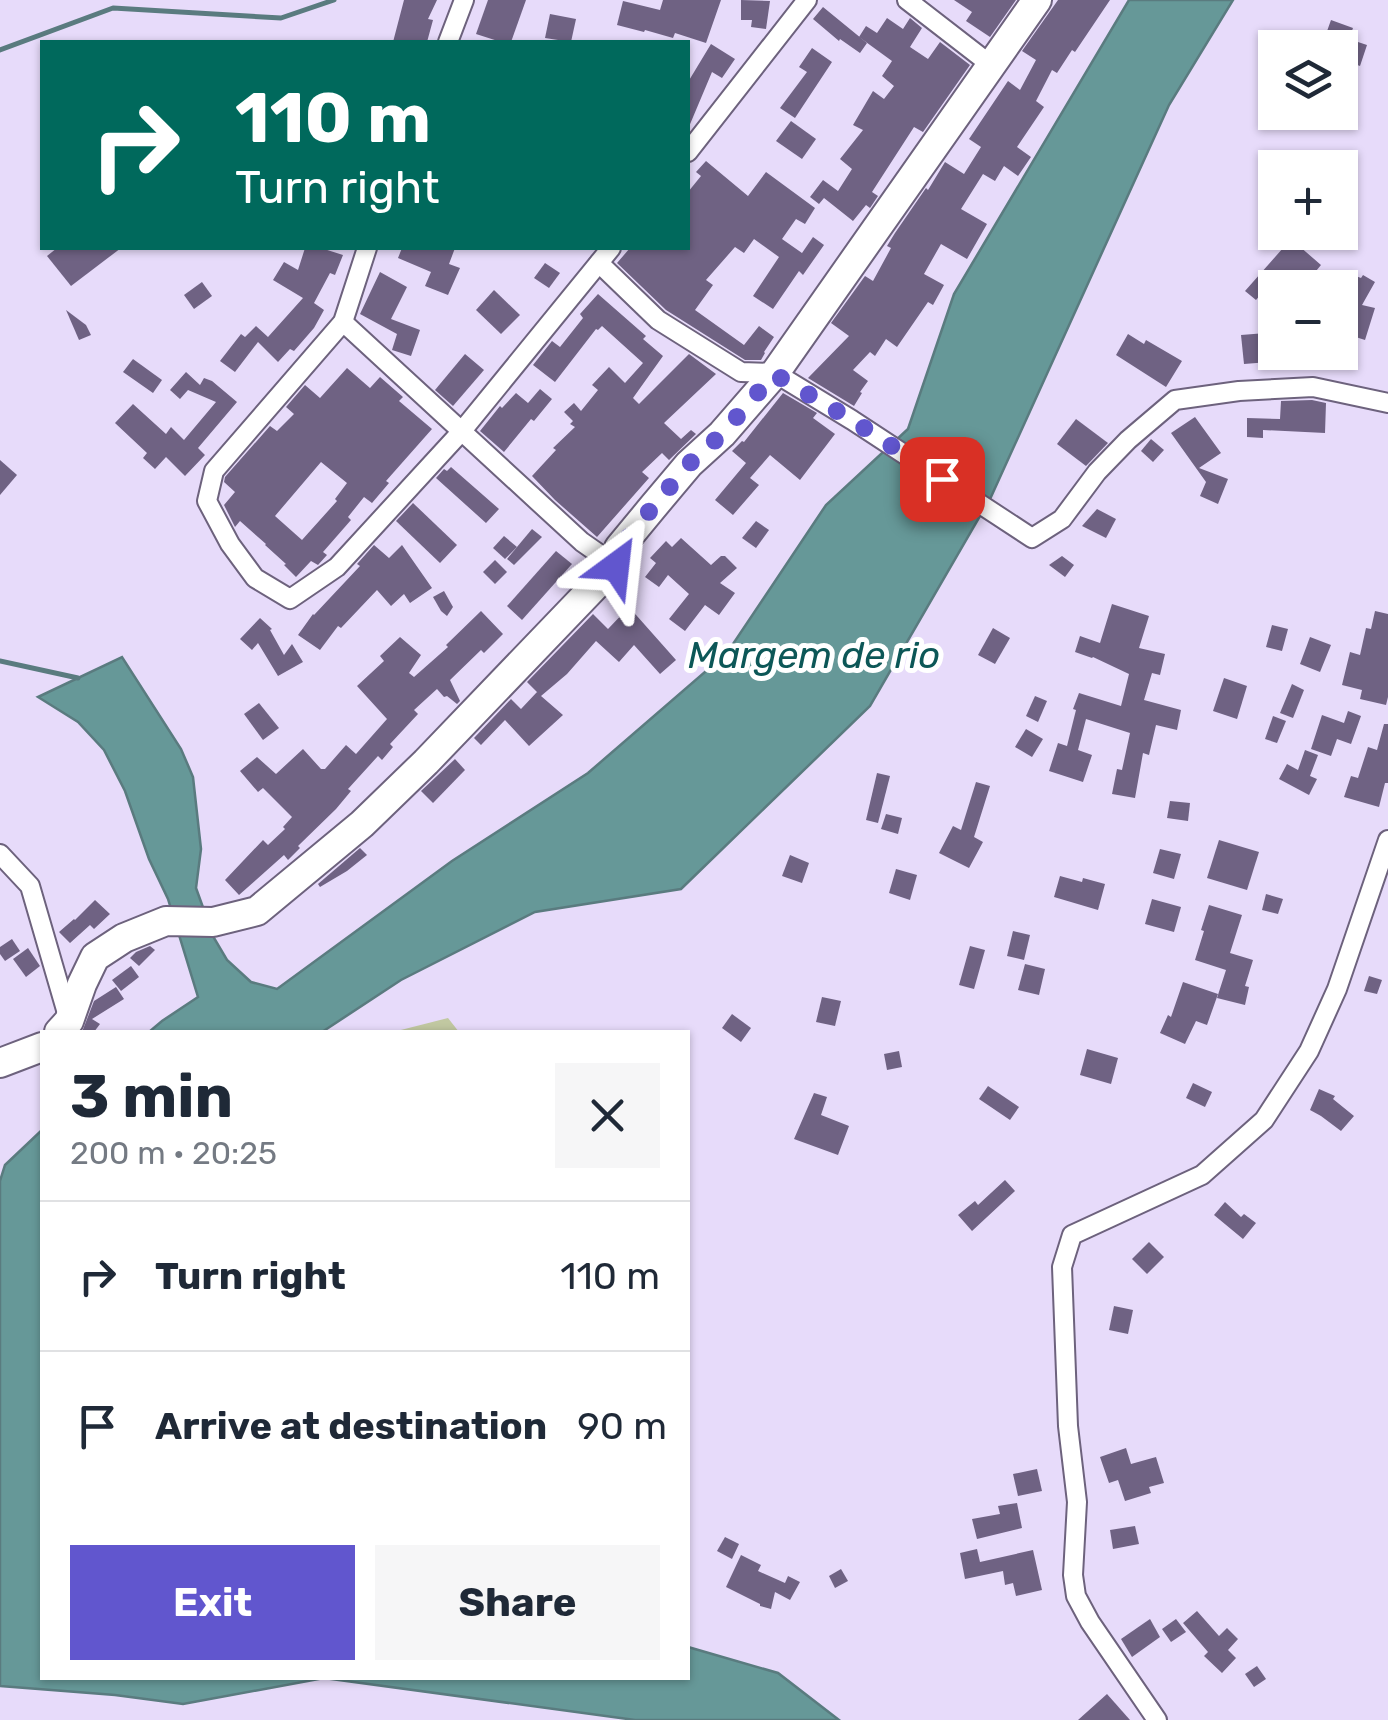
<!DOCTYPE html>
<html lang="en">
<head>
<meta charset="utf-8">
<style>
	body { margin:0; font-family:Rubik,sans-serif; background:#f6f6f7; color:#1f2937; height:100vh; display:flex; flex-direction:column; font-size:38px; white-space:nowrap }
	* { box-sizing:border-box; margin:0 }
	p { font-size:32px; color:#747a83 }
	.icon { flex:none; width:55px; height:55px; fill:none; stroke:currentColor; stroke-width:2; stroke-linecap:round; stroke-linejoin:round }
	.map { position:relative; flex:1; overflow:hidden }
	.panel { position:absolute; left:40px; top:1030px; width:650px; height:650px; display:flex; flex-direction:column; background:#fff; border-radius:0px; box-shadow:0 2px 8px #0004 }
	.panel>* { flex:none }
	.banner { position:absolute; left:40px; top:40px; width:650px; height:210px; border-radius:0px; box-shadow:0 2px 8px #0004; background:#00695c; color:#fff; overflow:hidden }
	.fabs { position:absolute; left:1258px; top:30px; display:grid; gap:20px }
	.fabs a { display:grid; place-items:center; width:100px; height:100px; border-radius:0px; background:#fff; box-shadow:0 2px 8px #0004; font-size:50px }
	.pin { position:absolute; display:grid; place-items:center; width:85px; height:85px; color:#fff; margin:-42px; border-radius:20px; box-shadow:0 5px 15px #0006 }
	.me { position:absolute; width:110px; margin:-55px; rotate:30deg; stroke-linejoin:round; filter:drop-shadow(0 0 8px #0008) }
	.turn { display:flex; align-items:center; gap:35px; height:210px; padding:0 30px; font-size:45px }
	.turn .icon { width:130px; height:130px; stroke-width:2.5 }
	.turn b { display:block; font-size:70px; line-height:85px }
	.round { display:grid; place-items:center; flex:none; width:105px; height:105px; border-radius:0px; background:#f6f6f7 }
	.overview { display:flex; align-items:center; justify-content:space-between; height:170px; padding:0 30px }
	h1 { font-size:60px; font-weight:700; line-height:75px }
	.button { display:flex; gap:20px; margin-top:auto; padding:20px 30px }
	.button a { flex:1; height:115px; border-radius:0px; background:#6156ce; color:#fff; font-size:40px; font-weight:700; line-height:115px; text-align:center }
	.button a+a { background:#f6f6f7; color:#1f2937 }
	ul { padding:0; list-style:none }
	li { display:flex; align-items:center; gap:30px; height:150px; padding:0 30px; border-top:2px solid #e0e1e3 }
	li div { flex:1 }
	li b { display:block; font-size:38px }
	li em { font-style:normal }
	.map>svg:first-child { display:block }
	.green { fill:#c1c8a1 }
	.water { fill:#669898; stroke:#5a7b7f; stroke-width:2.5 }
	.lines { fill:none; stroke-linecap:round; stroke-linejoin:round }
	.stream { stroke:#5a7b7f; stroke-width:5 }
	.building { fill:#6f6283; fill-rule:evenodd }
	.street-casing { stroke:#6d627d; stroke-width:22 }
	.primary-casing { stroke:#6d627d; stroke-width:32 }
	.street { stroke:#fff; stroke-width:18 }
	.primary { stroke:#fff; stroke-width:28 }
	.route { stroke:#6156ce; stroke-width:18; stroke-dasharray:0 32.4 }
	.labels { text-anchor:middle; stroke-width:10; stroke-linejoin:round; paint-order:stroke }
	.water-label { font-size:38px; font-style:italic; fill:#0c5757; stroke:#fff }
</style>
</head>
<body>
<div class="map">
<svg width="1388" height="1720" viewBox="0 0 1388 1720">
	<rect width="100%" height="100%" fill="#e7dbfa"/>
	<path class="green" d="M448,1018L459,1032H393Z"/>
	<g class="water">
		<path d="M1129,0H1233L1169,105L991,497L870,706L681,889L535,912L401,980L322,1032H149L162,1021L198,997L168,899L149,859L125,791L104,750L78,722L38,697L122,657L181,749L193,777L201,849L196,888L214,938L227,960L251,982L277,989L452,861L588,773L727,653L826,505L908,429L954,294Z"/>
		<path d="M42,1130V1678H688V1647L778,1673L839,1720H635L324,1678L183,1704L115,1695L0,1686V1181L5,1165Z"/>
	</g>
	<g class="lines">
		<g class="stream">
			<path d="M0,50L113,8L281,18L334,0"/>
			<path d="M0,661L78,678"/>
		</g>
	</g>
	<g class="building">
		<path d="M404,0H437L428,19L433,20L427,42H393Z"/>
		<path d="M488,0H526L511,42H501L476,34Z"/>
		<path d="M663,0H721L706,43L675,33L673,38L645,30L644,32L617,25L623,1L660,10Z"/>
		<path d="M741,0L770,1L766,29L751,27L752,20H741Z"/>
		<path d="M954,0H1016L990,37L966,21L972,12Z"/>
		<path d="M1058,0H1110L1075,52L1072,50L1057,73L1052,70L1036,101L1044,107L1017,147L1031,157L1018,176L1004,166L995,181L983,174L961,209L987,224L967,259L941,244L924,274L944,285L933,305L928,302L897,347L886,339L875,356L870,352L853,370L868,381L860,392L862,393L854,406L808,378L849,336L831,323L865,276L873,281L891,248L887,246L895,233L926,188L928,190L945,162L964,174L981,147L969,139L1008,81L1020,90L1036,60L1022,51Z"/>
		<path d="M823,7L867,43L860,53L840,39L839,41L813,19Z"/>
		<path d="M550,14L576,19L571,42L545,38Z"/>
		<path d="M887,18L903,29L910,18L922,28L910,47L928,59L940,42L970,65L923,132L914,127L872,192L878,196L870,208L866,205L853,221L824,198L819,204L810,197L823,180L838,191L852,169L840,159L863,130L853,125L873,91L884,99L894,86L882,76L892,61L859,37L866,26L877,33Z"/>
		<path d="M1331,20L1353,28L1349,39L1367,45L1360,66L1347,61L1348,58L1340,55V48H1321Z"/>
		<path d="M711,44L735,59L722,78L712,72L688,129V82Z"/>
		<path d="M812,48L832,62L795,118L780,108L807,72L799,67Z"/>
		<path d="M791,121L816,139L802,159L776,141Z"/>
		<path d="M706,161L748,196L766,172L815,208L805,224L796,219L782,239L802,253L813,237L824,245L803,275L799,271L773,309L753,296L779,257L754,239L744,253L735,247L706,280L713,285L695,310L744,345L759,326L774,337L764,352L765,353L761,360H745L666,310L617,263L630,248H688V192L701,176L696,172Z"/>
		<path d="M1291,239L1321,265L1302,288H1275V305L1261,294L1256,300L1245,291Z"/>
		<path d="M57,248H121L71,286L47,256Z"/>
		<path d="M305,248H321L343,255L335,275L330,273L314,303L324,310L314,328L294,351L290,349L278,362L258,342L235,372L220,361L241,334L245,337L256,326L268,337L303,298L273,280L284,262L298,270Z"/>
		<path d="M402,248H455L449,264L460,268L448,295L425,286L431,272L398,258Z"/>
		<path d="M545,263L560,273L549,288L534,278Z"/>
		<path d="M1340,270L1361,278L1363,275L1375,282L1362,305L1375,308L1365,340L1340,332V288H1334Z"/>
		<path d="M380,272L407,287L391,319L420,330L411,356L392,350L397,334L360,314Z"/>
		<path d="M202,282L212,296L194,309L184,295Z"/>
		<path d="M494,290L520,315L501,334L476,310Z"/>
		<path d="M598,294L646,336L643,339L663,356L633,398L639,404L689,354L716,374L664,423L681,439L691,430L696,434L669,460L662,453L642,472L649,478L597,537L555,500L532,476L556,450L553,448L575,427L570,424L573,421L564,412L574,403L581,411L598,390L592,385L609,367L625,383L643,363L602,326L598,330L596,329L555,382L533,365L552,341L560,347L583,318L580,314Z"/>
		<path d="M66,310L86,325L91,335L79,340Z"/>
		<path d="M1266,333L1269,362L1244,364L1241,335Z"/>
		<path d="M1128,334L1144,344L1146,340L1182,361L1166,387L1116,355Z"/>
		<path d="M465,354L484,370L453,406L435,390Z"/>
		<path d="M133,359L162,380L153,393L123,372Z"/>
		<path d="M347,368L370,388L380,377L403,397L399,401L432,429L386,481L389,483L372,503L364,497L348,517L351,520L323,552L327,555L318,565L311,561L296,577L284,565L286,564L265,545L266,544L240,521L235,527L224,505L235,492L224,482L225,477L270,426L277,431L294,414L286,407L305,385L320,398ZM321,462L347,483L335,499L337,501L302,540L275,516Z"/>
		<path d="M186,372L200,385L204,378L212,381L237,402L198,448L205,455L185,476L166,457L155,469L143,458L147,453L115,423L133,404L166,434L171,427L184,440L216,402L188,390L180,399L170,390Z"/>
		<path d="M540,389L552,399L534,421L531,419L504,452L480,431L500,406L502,408L516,393L528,403Z"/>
		<path d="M783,393L817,413L813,418L835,434L800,480L770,455L750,478L759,485L733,515L715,500L746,463L732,451L742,441L744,442Z"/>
		<path d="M1312,400L1326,403L1325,433L1263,430V438L1247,437V418L1280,419L1281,401Z"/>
		<path d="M1195,417L1221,453L1199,468L1228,479L1218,504L1200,496L1206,482L1171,433Z"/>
		<path d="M1076,419L1108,443L1086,466L1057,444Z"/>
		<path d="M1151,439L1164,450L1153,462L1141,451Z"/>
		<path d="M0,460L17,475L0,495Z"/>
		<path d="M451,467L499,509L486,523L436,478L444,469L447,471Z"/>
		<path d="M413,503L457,545L440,563L396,521Z"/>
		<path d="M1097,509L1116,519L1106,538L1082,526Z"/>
		<path d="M756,521L769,530L756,548L742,538Z"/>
		<path d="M532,529L542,537L514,565L507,559Z"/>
		<path d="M504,536L517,547L505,559L493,548Z"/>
		<path d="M681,538L711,565L721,556H725L737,568L720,583L735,593L719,615L705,605L685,631L669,619L689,594L668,575L659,587L645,577L656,563L650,558L666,541L672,547Z"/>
		<path d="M374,545L389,558L402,545L432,588L410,603L404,594L391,606L377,590L341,628L338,626L320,650L298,635L313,614L314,615L360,566L357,564Z"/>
		<path d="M556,551L572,564L522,620L507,606Z"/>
		<path d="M1062,556L1074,565L1065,577L1049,565Z"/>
		<path d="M495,560L507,572L495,584L483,572Z"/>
		<path d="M444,591L453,607L447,616L441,611L433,597Z"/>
		<path d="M1112,604L1149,616L1139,648L1165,654L1160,675L1152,673L1144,700L1181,710L1177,730L1156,725L1149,755L1143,753L1135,798L1112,794L1117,769L1122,770L1130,733L1086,719L1078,750L1092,755L1083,782L1049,771L1058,743L1067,746L1076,710L1073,709L1079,693L1121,706L1129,674L1093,657L1092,658L1075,652L1080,636L1100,643Z"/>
		<path d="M629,607L676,660L660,674L634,645L619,662L596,641L567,674L541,696L563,715L529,746L505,720L481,745L474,738L511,699L521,709L537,692L540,695L527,682L593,614L608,629Z"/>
		<path d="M481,611L503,634L484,653L481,650L450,680L460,701L457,704L447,696L444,697L437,689L414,710L418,714L390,744L393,747L382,760L378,756L348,789L351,791L336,809L298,846L300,848L288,860L284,855L239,895L225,880L263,840L268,845L285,829L283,827L292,817L263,788L258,792L240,771L257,757L276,774L303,749L321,769H325L346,745L356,754L387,719L357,686L384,661L380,656L400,637L421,655L409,673L414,677L448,647L446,645Z"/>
		<path d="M1375,611L1388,614V697L1386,705L1360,699L1362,690L1342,685L1350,652L1360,655L1366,628L1371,629Z"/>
		<path d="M260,618L272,629L270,630L284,655L292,644L303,662L278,676L258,643L252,650L240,639Z"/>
		<path d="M1272,625L1288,629L1282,651L1266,647Z"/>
		<path d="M993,628L1010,638L995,664L978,655Z"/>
		<path d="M1310,637L1331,645L1320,672L1300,664Z"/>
		<path d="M1224,678L1247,686L1237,719L1213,711Z"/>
		<path d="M1292,684L1304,690L1293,718L1280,713Z"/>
		<path d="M1035,696L1047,701L1038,722L1026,716Z"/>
		<path d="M259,703L279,728L263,740L244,714Z"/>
		<path d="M1348,711L1361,716L1351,744L1337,739L1331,756L1311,749L1322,715L1344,723Z"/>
		<path d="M1273,716L1286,721L1277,743L1265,739Z"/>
		<path d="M1384,724H1388V783H1385L1379,807L1344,797L1351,776L1358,778L1368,747L1377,750Z"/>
		<path d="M1026,729L1043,739L1032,757L1015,747Z"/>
		<path d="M1305,750L1318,755L1310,776L1317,779L1309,795L1279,779L1287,764L1298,770Z"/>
		<path d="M455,759L465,770L433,803L421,791Z"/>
		<path d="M877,773L890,776L878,823L866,820Z"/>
		<path d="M976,782L990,786L974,837L983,842L969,868L939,853L953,826L961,830Z"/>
		<path d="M1170,801L1190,803L1188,821L1167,818Z"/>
		<path d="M886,814L902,818L898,834L881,829Z"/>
		<path d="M1219,840L1259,852L1247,890L1207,878Z"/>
		<path d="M360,848L367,855L347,871L320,887L318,884Z"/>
		<path d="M1160,849L1181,854L1174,879L1153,873Z"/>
		<path d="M790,855L809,863L802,883L782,876Z"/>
		<path d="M896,869L917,875L910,900L889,893Z"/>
		<path d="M1060,876L1082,882L1083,878L1105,884L1098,910L1054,897Z"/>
		<path d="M1266,894L1283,899L1278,914L1262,910Z"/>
		<path d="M1152,899L1181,907L1174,932L1145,924Z"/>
		<path d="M95,900L110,914L94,929L90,925L70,943L59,932L74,919L75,920Z"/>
		<path d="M1209,905L1242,915L1230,953L1253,960L1245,986L1249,987L1245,1005L1217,998L1226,970L1195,960L1204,931L1201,930Z"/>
		<path d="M1013,931L1030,935L1024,960L1007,956Z"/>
		<path d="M12,939L20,951L5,961L0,954V947Z"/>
		<path d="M150,946L155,950L139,966L130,958L136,952Z"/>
		<path d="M970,946L985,950L974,989L959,985Z"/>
		<path d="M28,948L40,966L26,977L13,959Z"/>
		<path d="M1025,964L1045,969L1039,995L1018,990Z"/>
		<path d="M131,966L139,977L121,991L112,980Z"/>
		<path d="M1369,976L1382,980L1377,994L1364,991Z"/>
		<path d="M1183,982L1218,994L1207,1025L1196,1021L1185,1044L1160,1033L1168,1015L1171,1017Z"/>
		<path d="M116,987L124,999L92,1019L100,1024L94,1032H82L94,1001Z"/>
		<path d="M822,997L841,1001L835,1026L816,1022Z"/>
		<path d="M732,1014L751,1028L741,1042L722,1028Z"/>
		<path d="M1087,1049L1118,1058L1111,1084L1080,1075Z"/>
		<path d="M899,1051L902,1067L887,1070L884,1054Z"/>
		<path d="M1193,1083L1212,1092L1205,1107L1186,1098Z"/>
		<path d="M988,1086L1019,1107L1010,1120L979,1099Z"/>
		<path d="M1319,1089L1335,1096L1333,1099L1354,1116L1341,1131L1321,1116L1310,1110Z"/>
		<path d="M814,1093L827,1097L821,1115L849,1126L838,1155L794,1139Z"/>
		<path d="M1005,1180L1015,1191L972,1231L958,1215L975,1201L978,1205Z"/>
		<path d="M1225,1202L1241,1217L1244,1214L1256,1223L1243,1239L1214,1215Z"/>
		<path d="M1149,1242L1164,1257L1147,1274L1132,1259Z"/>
		<path d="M1114,1306L1133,1310L1128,1334L1109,1330Z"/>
		<path d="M1126,1448L1131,1464L1156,1457L1164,1483L1149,1487L1151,1493L1125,1501L1118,1480L1109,1483L1100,1457Z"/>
		<path d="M1037,1469L1042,1491L1018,1496L1013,1474Z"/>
		<path d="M1017,1503L1022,1528L977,1539L972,1519L1000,1514L998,1506Z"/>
		<path d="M1135,1526L1139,1544L1113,1549L1110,1530Z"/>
		<path d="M725,1537L739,1544L732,1559L717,1551Z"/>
		<path d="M977,1549L980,1562L1033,1550L1042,1590L1016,1596L1013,1583L1005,1585L1003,1571L965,1579L960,1553Z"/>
		<path d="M741,1555L761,1565L758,1571L785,1583L788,1576L800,1582L790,1600L775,1592L771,1609L760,1606V1604L726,1587Z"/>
		<path d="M841,1569L848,1581L835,1588L829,1576Z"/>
		<path d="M1197,1611L1219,1636L1227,1628L1238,1639L1228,1650L1236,1658L1222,1673L1204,1656L1208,1652L1183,1623Z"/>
		<path d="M1150,1619L1160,1637L1132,1657L1121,1639Z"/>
		<path d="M1176,1619L1186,1632L1171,1642L1162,1629Z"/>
		<path d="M1257,1666L1266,1679L1254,1687L1245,1674Z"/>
		<path d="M1107,1694L1130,1720H1078Z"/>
	</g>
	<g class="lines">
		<defs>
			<g id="street">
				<path d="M907,0L991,65"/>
				<path d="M448,42L464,0"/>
				<path d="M688,152L807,0"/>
				<path d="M367,248L343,322L214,471L207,501L230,544L255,578L290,599L337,567L461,432L611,248"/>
				<path d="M599,263L658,320L741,372L775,373L852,420L1032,538L1062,519L1097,472L1128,440L1175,400L1239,391L1313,387L1388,403"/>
				<path d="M343,322L582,542L615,565"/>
				<path d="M0,854L30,886L69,1020"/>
				<path d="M1157,1720L1090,1622L1076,1596L1073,1575L1077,1502L1068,1426L1062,1267L1072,1235L1202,1175L1264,1120L1309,1051L1337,989L1388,840"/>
			</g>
			<g id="primary">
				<path d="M59,1032L69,1021L82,984L95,957L124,938L166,921L213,922L257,911L362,824L426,762L615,565L619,548L652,508L689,464L722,434L775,373L1037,0"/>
				<path d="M0,1063L42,1047"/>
			</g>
		</defs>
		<use href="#street" class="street-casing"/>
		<use href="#primary" class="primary-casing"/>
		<use href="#street" class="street"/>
		<use href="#primary" class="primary"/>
	</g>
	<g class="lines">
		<path class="route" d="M616,566L620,548L652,508L689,464L722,434L774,374L852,420L942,479"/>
	</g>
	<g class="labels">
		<g class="water-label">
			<text x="814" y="668">Margem de rio</text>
		</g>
	</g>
</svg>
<div class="fabs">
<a><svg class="icon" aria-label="layers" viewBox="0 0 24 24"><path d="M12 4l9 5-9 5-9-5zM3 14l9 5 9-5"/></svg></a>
<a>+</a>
<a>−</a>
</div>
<div class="pin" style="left:942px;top:479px;background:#d93025"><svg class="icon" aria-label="arrive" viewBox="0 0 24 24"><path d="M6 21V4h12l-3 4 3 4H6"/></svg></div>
<svg class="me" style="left:616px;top:566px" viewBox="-20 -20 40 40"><path d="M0-17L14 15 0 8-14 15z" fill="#6156ce" stroke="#fff" stroke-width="4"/></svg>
<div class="banner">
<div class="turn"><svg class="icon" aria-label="right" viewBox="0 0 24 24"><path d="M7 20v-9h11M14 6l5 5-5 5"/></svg><div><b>110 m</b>Turn right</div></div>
</div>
<section class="panel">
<div class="overview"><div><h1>3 min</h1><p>200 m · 20:25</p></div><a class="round"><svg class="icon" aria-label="close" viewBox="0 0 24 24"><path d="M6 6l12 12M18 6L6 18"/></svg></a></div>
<ul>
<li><svg class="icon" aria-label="right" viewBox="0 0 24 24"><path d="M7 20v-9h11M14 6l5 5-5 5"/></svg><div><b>Turn right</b></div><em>110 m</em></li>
<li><svg class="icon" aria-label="arrive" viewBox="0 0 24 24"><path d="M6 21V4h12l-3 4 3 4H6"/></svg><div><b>Arrive at destination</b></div><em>90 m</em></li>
</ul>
<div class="button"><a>Exit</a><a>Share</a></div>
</section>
</div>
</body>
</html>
